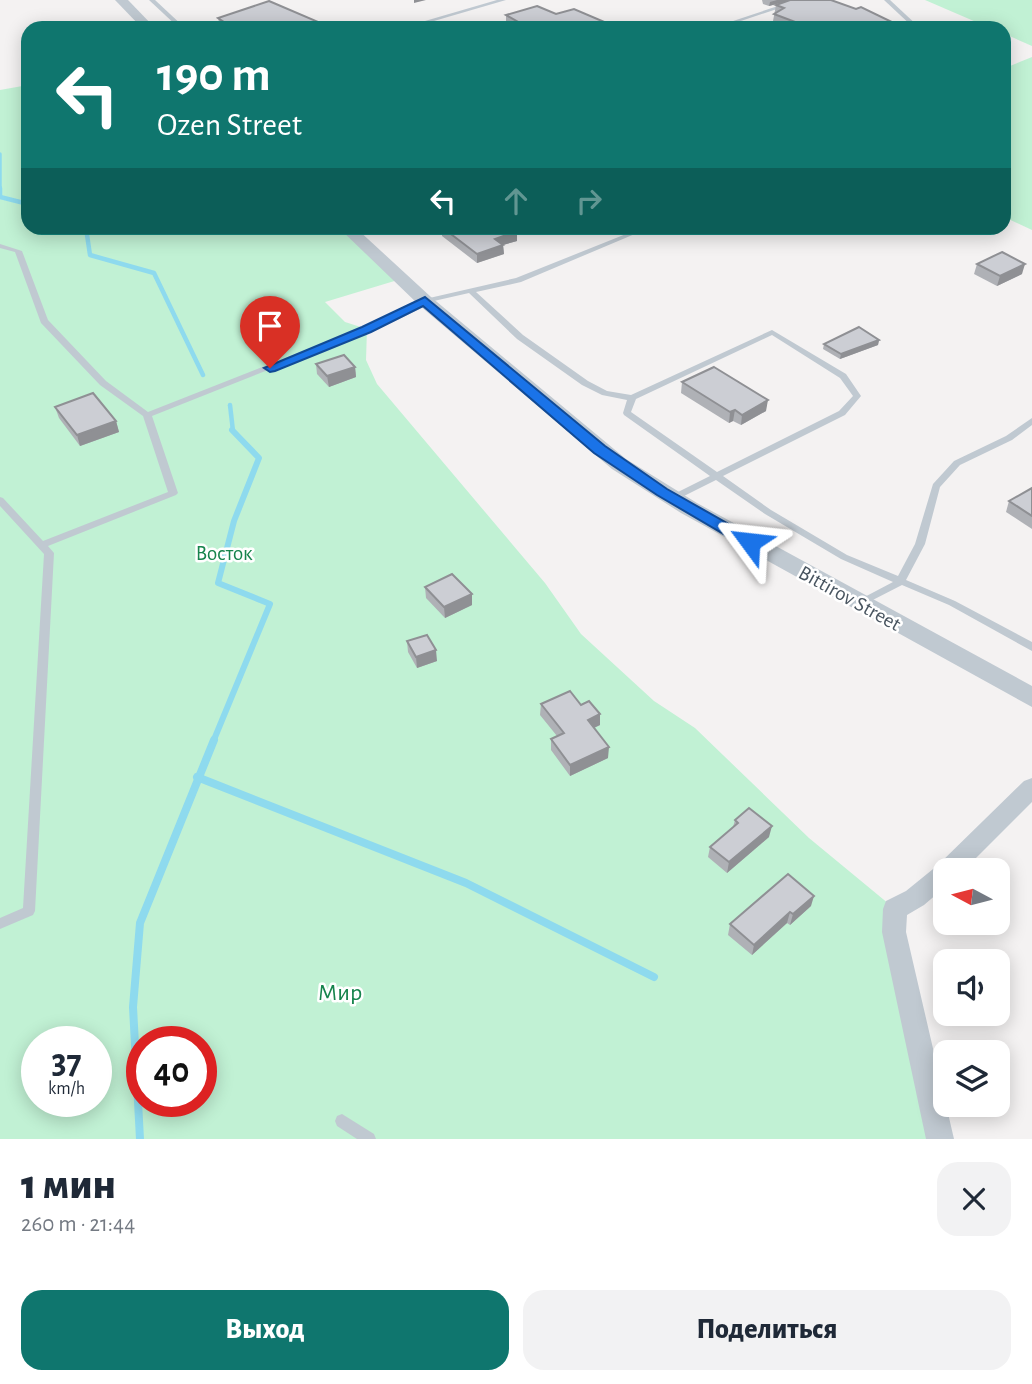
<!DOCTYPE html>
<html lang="ru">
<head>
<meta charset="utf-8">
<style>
	body { margin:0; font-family:"Alegreya Sans",sans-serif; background:#f2f2f3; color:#1f2937; height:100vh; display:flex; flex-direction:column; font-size:26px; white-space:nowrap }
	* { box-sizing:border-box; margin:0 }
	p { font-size:23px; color:#747a83 }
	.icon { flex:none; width:38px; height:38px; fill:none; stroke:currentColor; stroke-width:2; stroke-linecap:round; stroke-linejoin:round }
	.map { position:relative; height:1139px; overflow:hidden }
	.side { display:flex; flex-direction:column; background:#fff; flex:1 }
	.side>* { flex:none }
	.hud { position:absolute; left:21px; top:21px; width:990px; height:214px; border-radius:21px; box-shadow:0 4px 18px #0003; background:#0f766e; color:#fff; overflow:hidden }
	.needle { width:46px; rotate:277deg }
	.tools { position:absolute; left:933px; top:858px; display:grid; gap:14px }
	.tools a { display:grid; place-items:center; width:77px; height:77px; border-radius:14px; background:#fff; box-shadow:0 4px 18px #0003; font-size:35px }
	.speed { position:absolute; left:21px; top:1026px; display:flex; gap:14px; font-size:35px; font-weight:700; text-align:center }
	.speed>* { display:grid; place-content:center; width:91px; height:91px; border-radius:50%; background:#fff; box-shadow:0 4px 18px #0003; line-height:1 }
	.speed small { font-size:18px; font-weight:400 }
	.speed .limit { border:10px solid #d22; background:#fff; color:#111 }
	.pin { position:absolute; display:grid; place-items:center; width:60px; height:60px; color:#fff; margin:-72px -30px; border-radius:50% 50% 50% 0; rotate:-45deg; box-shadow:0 0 7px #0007 }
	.pin .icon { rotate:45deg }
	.me { position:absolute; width:77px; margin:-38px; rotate:300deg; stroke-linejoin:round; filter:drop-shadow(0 0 5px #0008) }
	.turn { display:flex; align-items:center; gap:24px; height:147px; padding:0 21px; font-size:32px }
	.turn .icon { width:91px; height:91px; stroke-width:2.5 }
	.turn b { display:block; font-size:49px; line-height:60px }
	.lanes { display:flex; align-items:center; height:66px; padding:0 21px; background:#0003; justify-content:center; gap:35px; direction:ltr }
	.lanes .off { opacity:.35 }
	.round { display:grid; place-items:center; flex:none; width:74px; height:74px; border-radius:21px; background:#f2f2f3 }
	.summary { display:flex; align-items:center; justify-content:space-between; height:119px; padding:0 21px }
	h1 { font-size:42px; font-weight:800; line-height:52px }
	.button { display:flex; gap:14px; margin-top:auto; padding:14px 21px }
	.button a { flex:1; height:80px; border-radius:21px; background:#0f766e; color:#fff; font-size:28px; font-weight:800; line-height:80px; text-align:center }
	.button a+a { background:#f2f2f3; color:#1f2937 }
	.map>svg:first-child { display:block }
	.green { fill:#c1f1d4; fill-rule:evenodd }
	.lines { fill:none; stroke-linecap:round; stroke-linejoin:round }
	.stream-far3 { stroke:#8edaee; stroke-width:3.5 }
	.stream-far2 { stroke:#8edaee; stroke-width:4.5 }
	.stream-far1 { stroke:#8edaee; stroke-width:6 }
	.stream { stroke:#8edaee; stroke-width:8 }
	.service { fill:#c0c9d1; fill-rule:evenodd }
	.minor { fill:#c0c9d1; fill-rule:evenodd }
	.tertiary { fill:#c0c9d1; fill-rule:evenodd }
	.wall { fill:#afb1b6 }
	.shaded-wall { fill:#8f9094 }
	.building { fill:#ccced4; stroke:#8f9094; stroke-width:2 }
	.route { fill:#1a73e8; stroke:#114b97; stroke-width:2 }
	.labels { text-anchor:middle; stroke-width:5; stroke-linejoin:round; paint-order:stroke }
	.park-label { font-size:21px; fill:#17844d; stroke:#fff }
	.street-label { font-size:21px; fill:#495560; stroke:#fff }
	.near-park-label { font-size:24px; fill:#17844d; stroke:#fff }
</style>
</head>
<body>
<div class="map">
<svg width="1032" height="1139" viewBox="0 0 1032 1139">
	<rect width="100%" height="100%" fill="#f4f2f2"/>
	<g class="green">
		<path d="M925,0H1032V46L1005,34L1004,28H990Z"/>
		<path d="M1032,57V230L1004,217L1005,68Z"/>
		<path d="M28,85V228H347L401,279L325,302L345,322L367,329L366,360L377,384L545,583L581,634L654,701L695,728L809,838L895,909L940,1139H0V90ZM37,1041H96V1101H37ZM142,1041H201V1101H142Z"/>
	</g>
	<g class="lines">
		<path class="stream-far3" d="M0,154V190"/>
		<g class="stream-far2">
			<path d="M0,188V197L28,204"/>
			<path d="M86,228L90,255L154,273L203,375"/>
			<path d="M230,405L233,431"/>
		</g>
		<path class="stream-far1" d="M213,742L270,604L218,583L234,521L259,458L232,430"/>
		<g class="stream">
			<path d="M197,777L466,883L654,977"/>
			<path d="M140,1139L133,1007L140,923L214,740"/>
		</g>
		<g class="service">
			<path d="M149,0H155L185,28H179Z"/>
			<path d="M497,0H506L410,28H401Z"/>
			<path d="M796,0H804L720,28H712Z"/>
			<path d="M884,0H890L920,28H914Z"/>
			<path d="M442,22L461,27L462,28L442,26L434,28L431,26Z"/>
			<path d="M367,228H375L356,236L350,235Z"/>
			<path d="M641,228H649L521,282L476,292L523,335L588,381L607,391L631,395L772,330L846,374L861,396L845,415L723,476L771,510L847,555L898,576L915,544L933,484L954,461L1006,436L1032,418V425L1012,440L960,465L940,487L925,544L906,580L955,601L1032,642V651L949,605L902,585L863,605H857L855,603L857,601L893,582L841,559L765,514L716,480L676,500H670L668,498L670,496L710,476L624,415L623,413L627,400L602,395L582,385L517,339L469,293L425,303L421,301L425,299L516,278ZM772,335L840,378L853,396L839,411L717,472L631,412L636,399Z"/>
			<path d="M0,244L22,251L48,320L106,381L148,412L364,327H367L371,329L152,416L178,493L176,495L48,546L54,553L35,911L33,915L0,929V918L23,908L44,554L0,506V497L3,498L43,541L168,492L143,416L100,385L41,323L15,252L0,248Z"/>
			<path d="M342,1114L374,1134L376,1139H357L337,1126L335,1121L337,1116Z"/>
		</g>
		<g class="minor">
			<path d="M425,296L433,301L430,304L372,332H362L359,329Z"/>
			<path d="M1032,778V802L964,870H945V887L924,905L907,915L906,932L954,1139H926L882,932L883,909L886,901L906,891L938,865L1024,781Z"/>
		</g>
		<g class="tertiary">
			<path d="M115,0H128L155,28H142Z"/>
			<path d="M339,228H356L431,297L626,459L697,503L1032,686V707L681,513L612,469L419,305Z"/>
		</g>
	</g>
	<g class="wall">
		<path d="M762,0H831L898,25V28H790L773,21L776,5L785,2L769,6L763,4Z"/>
		<path d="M556,14L616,28H514L506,23V15Z"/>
		<path d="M218,18L316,21L317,28H223L220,26Z"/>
		<path d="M442,228H512L517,241L503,245L504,254L477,263L442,236Z"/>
		<path d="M977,264L1022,274L997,286L974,274Z"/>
		<path d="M879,340L878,345L840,359L823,349L824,344Z"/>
		<path d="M316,364L355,367L356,377L329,387L317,374Z"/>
		<path d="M682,382L766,411L741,425L733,421L729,423L681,393Z"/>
		<path d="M55,407L116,421L119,432L80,446L59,418Z"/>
		<path d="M1032,488V529L1006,512L1009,501Z"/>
		<path d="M425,587L472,594V605L445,618L426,598Z"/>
		<path d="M407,641L437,661L417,668L408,652Z"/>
		<path d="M541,704L581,705L600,725L594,728L608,758L570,776L551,750V739L557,736L540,715Z"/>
		<path d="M735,820L769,837L727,873L708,857L710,847L733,827Z"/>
		<path d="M811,906L790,925L787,923L752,955L728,935L730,924Z"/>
	</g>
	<g class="shaded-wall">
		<path d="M414,0H426L414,3Z"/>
		<path d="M777,0H791L769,6L770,2Z"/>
		<path d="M316,21L317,28H294Z"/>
		<path d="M517,231V241L503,245L504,254L477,263V254L495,239Z"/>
		<path d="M1025,264L1022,274L997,286L1000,276Z"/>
		<path d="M879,340L878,345L840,359L841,354Z"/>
		<path d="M355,367L356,377L329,387L327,376Z"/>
		<path d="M768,400L766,411L741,425L742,415Z"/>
		<path d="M735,410L733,421L729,423L730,412Z"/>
		<path d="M116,421L119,432L80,446L77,435Z"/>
		<path d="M472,594V605L445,618L444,607Z"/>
		<path d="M436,650L437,661L417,668L416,657Z"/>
		<path d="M600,714V725L587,731L588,720Z"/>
		<path d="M609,747L608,758L570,776V765Z"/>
		<path d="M772,826L769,837L727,873L729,862Z"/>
		<path d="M814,896L811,906L790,925L793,914Z"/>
		<path d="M790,912L787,923L752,955L754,945Z"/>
	</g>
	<g class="building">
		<path d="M790,0H831L856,9L861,7L898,25L891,28H811L774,14L784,8L776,5Z"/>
		<path d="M269,1L316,21L294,28H233L218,18Z"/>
		<path d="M537,6L556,14L574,9L616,27L529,28L506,15Z"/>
		<path d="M443,228H512L517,231L495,239L503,245L477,254Z"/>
		<path d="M1002,252L1025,264L1000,276L977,264Z"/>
		<path d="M859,327L879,340L841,354L824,344Z"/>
		<path d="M344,355L355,367L327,376L316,364Z"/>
		<path d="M714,367L768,400L742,415L735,410L730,412L682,382Z"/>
		<path d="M93,393L116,421L77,435L55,407Z"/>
		<path d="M1032,488V516L1009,501Z"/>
		<path d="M452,574L472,594L444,607L425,587Z"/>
		<path d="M427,635L436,650L416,657L407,641Z"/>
		<path d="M570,691L581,705L589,701L600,714L588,720L609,747L570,765L551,739L564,733L541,704Z"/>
		<path d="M749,808L772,826L729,862L710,847L738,823L735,820Z"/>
		<path d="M788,874L814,896L793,914L790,912L754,945L730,924Z"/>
	</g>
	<path class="route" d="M425,297L605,446L667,489L755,539L757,542L755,546H744L657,495L594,453L423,306L371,332L275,371L270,372L264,368L362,327Z"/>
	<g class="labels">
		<g class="park-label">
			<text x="224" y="560">Восток</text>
		</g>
		<g class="street-label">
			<text transform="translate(850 598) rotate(29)" y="7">Bittirov Street</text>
		</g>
		<g class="near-park-label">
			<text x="340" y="1000">Мир</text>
		</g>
	</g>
</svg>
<div class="tools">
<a><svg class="needle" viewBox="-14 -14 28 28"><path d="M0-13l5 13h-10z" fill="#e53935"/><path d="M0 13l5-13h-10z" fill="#747a83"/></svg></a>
<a><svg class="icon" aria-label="sound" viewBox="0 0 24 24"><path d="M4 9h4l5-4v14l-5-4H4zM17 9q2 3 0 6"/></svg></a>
<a><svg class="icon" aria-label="layers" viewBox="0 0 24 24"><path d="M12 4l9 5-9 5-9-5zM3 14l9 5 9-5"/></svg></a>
</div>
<div class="speed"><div>37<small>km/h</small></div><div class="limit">40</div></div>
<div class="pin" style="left:270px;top:368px;background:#d93025"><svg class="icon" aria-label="arrive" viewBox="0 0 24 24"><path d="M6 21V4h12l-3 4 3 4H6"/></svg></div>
<svg class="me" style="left:750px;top:542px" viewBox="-20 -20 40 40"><path d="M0-17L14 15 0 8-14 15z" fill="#1a73e8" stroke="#fff" stroke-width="4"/></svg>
<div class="hud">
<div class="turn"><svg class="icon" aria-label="left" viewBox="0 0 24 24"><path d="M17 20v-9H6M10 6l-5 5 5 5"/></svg><div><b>190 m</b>Ozen Street</div></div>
<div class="lanes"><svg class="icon" aria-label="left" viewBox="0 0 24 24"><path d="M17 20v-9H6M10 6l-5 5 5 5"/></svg><svg class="icon off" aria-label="ahead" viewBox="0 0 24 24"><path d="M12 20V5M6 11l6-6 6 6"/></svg><svg class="icon off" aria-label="right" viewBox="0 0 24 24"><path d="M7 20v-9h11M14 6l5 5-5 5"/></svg></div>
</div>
</div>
<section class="side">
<div class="summary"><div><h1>1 мин</h1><p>260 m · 21:44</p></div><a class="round"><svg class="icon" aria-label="close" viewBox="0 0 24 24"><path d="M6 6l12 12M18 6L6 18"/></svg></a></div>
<div class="button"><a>Выход</a><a>Поделиться</a></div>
</section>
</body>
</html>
